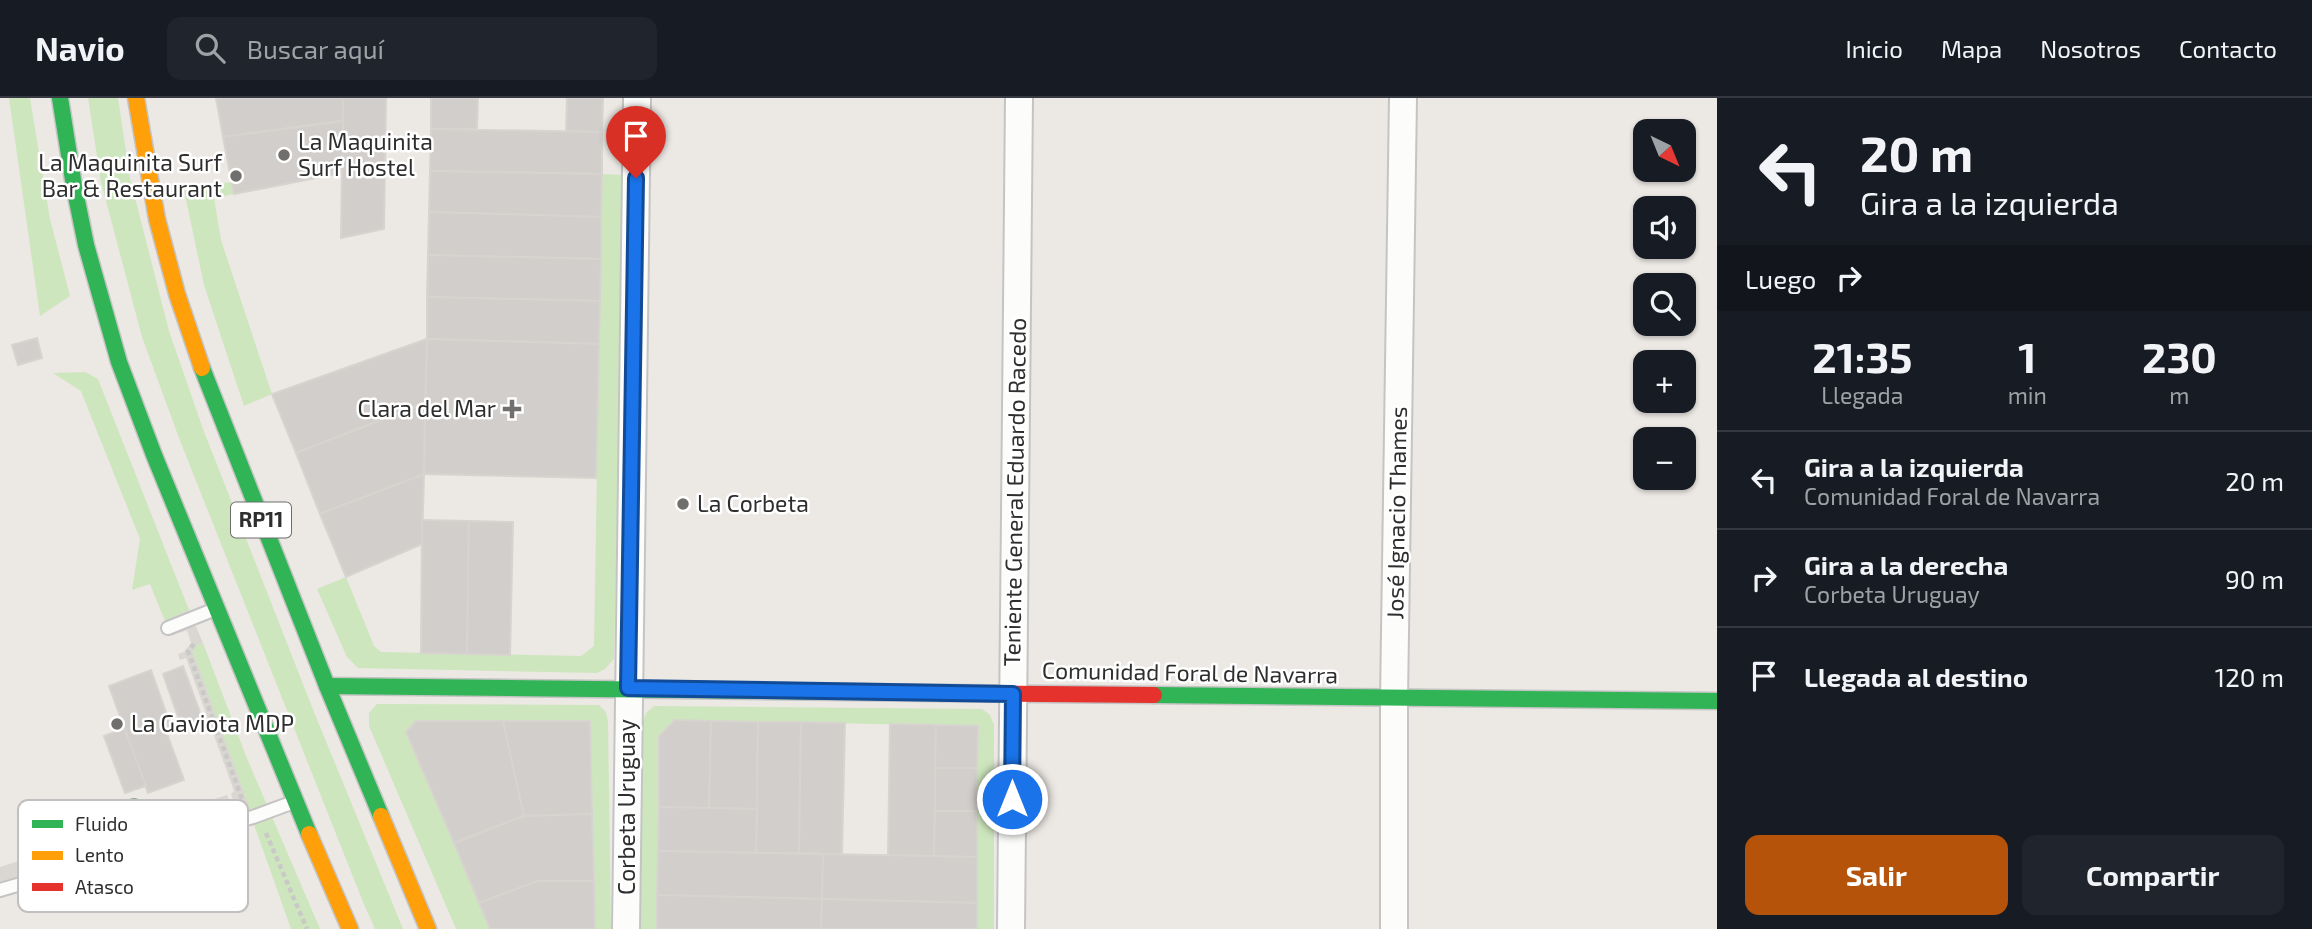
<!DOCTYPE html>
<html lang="es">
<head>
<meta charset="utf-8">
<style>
	body { margin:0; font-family:"Exo 2",sans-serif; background:#20242c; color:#f1f3f6; height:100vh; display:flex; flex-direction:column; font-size:26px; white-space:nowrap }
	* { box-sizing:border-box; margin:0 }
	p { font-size:23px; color:#9ea1a6 }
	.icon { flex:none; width:38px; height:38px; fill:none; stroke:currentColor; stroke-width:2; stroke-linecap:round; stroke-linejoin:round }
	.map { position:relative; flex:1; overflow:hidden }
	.panel { display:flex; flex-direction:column; background:#171b24; width:595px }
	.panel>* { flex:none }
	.banner { background:#171b24; color:#f1f3f6; overflow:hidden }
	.needle { width:46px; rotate:137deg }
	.controls { position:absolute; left:1633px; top:21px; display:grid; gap:14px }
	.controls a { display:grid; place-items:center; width:63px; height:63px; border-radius:14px; background:#171b24; box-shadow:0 2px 5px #0004; font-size:35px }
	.pin { position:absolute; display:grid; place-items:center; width:60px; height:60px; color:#fff; margin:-72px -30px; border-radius:50% 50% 50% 0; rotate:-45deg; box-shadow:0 0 7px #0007 }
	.pin .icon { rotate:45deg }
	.me { position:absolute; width:77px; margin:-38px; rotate:0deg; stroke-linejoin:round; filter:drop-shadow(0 0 5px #0008) }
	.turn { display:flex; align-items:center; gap:24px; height:147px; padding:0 28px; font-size:32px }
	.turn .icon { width:91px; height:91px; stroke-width:2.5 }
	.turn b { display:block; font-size:49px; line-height:60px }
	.then { display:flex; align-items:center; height:66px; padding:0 28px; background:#0003; gap:14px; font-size:26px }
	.eta { display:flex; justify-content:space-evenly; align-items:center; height:119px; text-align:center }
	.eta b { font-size:42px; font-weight:700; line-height:49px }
	.action { display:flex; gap:14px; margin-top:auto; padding:14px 28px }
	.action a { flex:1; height:80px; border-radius:14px; background:#b45309; color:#fff; font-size:28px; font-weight:700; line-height:80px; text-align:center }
	.action a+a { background:#20242c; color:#f1f3f6 }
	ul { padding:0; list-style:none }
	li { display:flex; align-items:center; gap:21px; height:98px; padding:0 28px; border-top:2px solid #363941 }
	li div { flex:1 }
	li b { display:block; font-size:26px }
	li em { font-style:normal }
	header { display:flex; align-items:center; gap:42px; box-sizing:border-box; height:98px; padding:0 35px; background:#171b24; border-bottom:2px solid #363941 }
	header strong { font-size:33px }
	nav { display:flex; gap:38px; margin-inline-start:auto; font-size:24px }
	.search { width:490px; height:63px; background:#20242c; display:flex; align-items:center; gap:18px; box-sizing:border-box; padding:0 24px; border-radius:14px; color:#9ea1a6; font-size:26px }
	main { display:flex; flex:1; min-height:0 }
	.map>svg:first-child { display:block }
	.green { fill:#cee6be }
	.plaza { fill:#dad6d2 }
	.building { fill:#d1cecb; stroke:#d7d4d0; stroke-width:2 }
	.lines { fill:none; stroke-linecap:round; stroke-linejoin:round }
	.lane-casing { stroke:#c5c4c5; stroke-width:16 }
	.street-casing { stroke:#c5c4c5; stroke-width:30 }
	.fast-casing { stroke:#c5c4c5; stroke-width:19 }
	.slow-casing { stroke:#c5c4c5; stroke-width:19 }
	.jam-casing { stroke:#c5c4c5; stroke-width:19 }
	.path { stroke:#c9c9c8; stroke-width:4.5; stroke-dasharray:5 3.5; stroke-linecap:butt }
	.lane { stroke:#fcfcfb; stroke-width:12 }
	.street { stroke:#fcfcfb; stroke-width:26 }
	.fast { stroke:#30b455; stroke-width:16 }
	.slow { stroke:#ff9f0a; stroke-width:16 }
	.jam { stroke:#e5322d; stroke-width:16 }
	.tree { fill:#82a575 }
	.route-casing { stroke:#114b97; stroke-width:18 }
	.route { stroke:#1a73e8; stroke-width:12 }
	.poi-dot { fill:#706f6e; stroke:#fff; stroke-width:2.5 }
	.labels { text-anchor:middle; stroke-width:5; stroke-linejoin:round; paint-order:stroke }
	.shield { fill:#fff; stroke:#6d6d6d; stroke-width:2 }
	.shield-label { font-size:21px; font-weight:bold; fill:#2e2e2e }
	.poi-label { font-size:23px; fill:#2e2e2e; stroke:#fff; text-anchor:start }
	.street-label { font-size:23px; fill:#2e2e2e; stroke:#fff }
	.key { fill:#fff; stroke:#c0c0c0; stroke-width:2 }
	.key-label { font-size:19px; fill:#2e2e2e }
</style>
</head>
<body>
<header>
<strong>Navio</strong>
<div class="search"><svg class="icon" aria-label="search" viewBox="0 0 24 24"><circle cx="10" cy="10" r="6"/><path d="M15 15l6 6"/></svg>Buscar aquí</div>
<nav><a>Inicio</a><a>Mapa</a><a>Nosotros</a><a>Contacto</a></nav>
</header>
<main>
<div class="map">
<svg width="1717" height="831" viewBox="0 0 1717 831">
	<rect width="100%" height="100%" fill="#ece8e4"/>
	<g class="green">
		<path d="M9,0H30L50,121L70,198L40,218Z"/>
		<path d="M88,0H118L130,80L169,233L203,331L314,614L403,831H375L363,804L179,340L142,239L101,84Z"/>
		<path d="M602,76L625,77L614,561L605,571L597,575L358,570L347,559L317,491L346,479L374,548L381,554L581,558L594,548Z"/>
		<path d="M232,84L234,96L214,100L221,142L272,296L244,308L204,187L184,92Z"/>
		<path d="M85,274L98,281L189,512L165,523L150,486L132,492L140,441L81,293L53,275Z"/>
		<path d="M203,545L246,658L320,831H291L194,557L192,552L196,548Z"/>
		<path d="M377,606L599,607L606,614L608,623L611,831H595L590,623H416L407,634L490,831H456L369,628V615Z"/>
		<path d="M654,608L982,611L990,617L994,627V831H977L978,628L675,622L659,638L657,831H641V628L646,615Z"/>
	</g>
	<g class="plaza">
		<path d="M189,512L203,545L196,548L193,552L194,557L249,708L237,712L231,696L234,693L186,560L180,562L178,556L184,554L191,545L187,532L171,538L165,523Z"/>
		<path d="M227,697L233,713L0,787V769Z"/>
	</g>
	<g class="building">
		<path d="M216,0H343V23L223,39Z"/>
		<path d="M343,0H386L384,131L341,140Z"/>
		<path d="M431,0H478L477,31H431Z"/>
		<path d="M567,0H603L602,34L566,33Z"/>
		<path d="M343,23L342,75L234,96L223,39Z"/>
		<path d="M431,31L602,34V76L430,73Z"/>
		<path d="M430,73L602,76L601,119L429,114Z"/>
		<path d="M429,114L601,119V161L428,157Z"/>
		<path d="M428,157L601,161L600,203L427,199Z"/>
		<path d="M427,199L600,203L599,246L427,241Z"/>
		<path d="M37,240L42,260L18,267L12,247Z"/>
		<path d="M427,241L599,246L596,380L424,376Z"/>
		<path d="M427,241L425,305L296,355L272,296Z"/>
		<path d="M425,305L424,376L320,416L296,355Z"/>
		<path d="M424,376L422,446L346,479L320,416Z"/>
		<path d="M422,422L469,423L467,556L421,555Z"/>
		<path d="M469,423L513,424L510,557L467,556Z"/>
		<path d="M183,568L202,620L181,627L163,576Z"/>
		<path d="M151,572L172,631L166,633L184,682L148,695L109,588Z"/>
		<path d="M675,622L711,623L709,710L659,709V638Z"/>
		<path d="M416,623H503L524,718L454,745L406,634Z"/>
		<path d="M503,623H590L592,716L524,718Z"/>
		<path d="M711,623L758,624L757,711L709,710Z"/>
		<path d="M758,624H801L799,755H756Z"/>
		<path d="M801,624L845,625L842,756L799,755Z"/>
		<path d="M890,626L936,627L934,758L888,757Z"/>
		<path d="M936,627L978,628L977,670H935Z"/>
		<path d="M124,630L146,688L125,695L104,638Z"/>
		<rect x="935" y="670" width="42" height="43"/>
		<path d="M659,709L757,711L756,755L658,753Z"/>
		<path d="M935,713H977V759L934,758Z"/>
		<path d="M592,716L594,783H538L479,805L454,745L524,718Z"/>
		<path d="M658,753L823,756L822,801L657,797Z"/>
		<path d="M823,756L977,759V805L822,801Z"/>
		<path d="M538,783H594L595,831H490L479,805Z"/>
		<path d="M657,797L822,801L821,831H657Z"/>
		<path d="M822,801L977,805V831H821Z"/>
	</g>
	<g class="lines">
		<defs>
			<g id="lane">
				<path d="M168,530L213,512"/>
				<path d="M0,792L253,719L291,705"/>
			</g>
			<g id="street">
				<path d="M626,831L637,0"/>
				<path d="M1011,831L1019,0"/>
				<path d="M1394,831V601L1403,0"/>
			</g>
			<g id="fast">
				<path d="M60,0L74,88L86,147L119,264L154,357L309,736"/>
				<path d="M202,270L327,588L381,718"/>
				<path d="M327,588L941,595"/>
				<path d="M1154,597L1717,603"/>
			</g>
			<g id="slow">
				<path d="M136,0L157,121L177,196L202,270"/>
				<path d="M381,718L428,831"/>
				<path d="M309,736L350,831"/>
			</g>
			<path id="jam" d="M941,595L1154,597"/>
		</defs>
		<use href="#lane" class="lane-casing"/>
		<use href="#street" class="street-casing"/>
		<use href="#fast" class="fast-casing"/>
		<use href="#slow" class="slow-casing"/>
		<use href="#jam" class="jam-casing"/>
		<g class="path">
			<path d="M194,546L188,553L242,701"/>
			<path d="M266,735L307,831"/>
		</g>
		<use href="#lane" class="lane"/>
		<use href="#street" class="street"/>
		<use href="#fast" class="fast"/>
		<use href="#slow" class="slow"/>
		<use href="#jam" class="jam"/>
	</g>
	<circle class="tree" cx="134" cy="710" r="10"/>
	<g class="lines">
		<defs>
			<path id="route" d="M636,80L628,590L1013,596L1012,701"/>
		</defs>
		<use href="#route" class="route-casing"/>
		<use href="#route" class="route"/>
	</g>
	<g class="poi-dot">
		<circle cx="284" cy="57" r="7"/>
		<circle cx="236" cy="78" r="7"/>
		<path d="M508.5 300.5h7v7h7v7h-7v7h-7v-7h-7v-7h7z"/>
		<circle cx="683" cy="406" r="7"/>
		<circle cx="117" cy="626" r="7"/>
	</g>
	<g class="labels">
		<rect class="shield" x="231" y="404.5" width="60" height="35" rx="5"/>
		<g class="shield-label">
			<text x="261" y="429">RP11</text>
		</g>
		<g class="poi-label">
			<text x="298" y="52">La Maquinita<tspan x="298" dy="26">Surf Hostel</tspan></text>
			<text x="222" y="73" text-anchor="end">La Maquinita Surf<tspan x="222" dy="26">Bar &amp; Restaurant</tspan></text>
			<text x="496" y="319" text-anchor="end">Clara del Mar</text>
			<text x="697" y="414">La Corbeta</text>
			<text x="131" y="634">La Gaviota MDP</text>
		</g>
		<g class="street-label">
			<text transform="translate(1015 394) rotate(-89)" y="8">Teniente General Eduardo Racedo</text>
			<text transform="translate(1397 415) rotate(-89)" y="8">José Ignacio Thames</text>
			<text transform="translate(1190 575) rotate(1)" y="8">Comunidad Foral de Navarra</text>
			<text transform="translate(627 709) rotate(-90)" y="8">Corbeta Uruguay</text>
		</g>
	</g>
	<rect x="18" y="702" width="230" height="112" rx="10" class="key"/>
	<rect x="32" y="722" width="31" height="8" fill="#30b455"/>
	<rect x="32" y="753" width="31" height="9" fill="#ff9f0a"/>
	<rect x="32" y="785" width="31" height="8" fill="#e5322d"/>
	<g class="key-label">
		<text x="75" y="733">Fluido</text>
		<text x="75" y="764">Lento</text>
		<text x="75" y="796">Atasco</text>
	</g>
</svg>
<div class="controls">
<a><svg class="needle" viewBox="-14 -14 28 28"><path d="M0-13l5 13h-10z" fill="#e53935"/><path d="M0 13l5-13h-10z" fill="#9ea1a6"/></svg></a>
<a><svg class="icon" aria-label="sound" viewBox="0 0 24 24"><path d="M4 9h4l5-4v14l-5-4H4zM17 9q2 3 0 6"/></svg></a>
<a><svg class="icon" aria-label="search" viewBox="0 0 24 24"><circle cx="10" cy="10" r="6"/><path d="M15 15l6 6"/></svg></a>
<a>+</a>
<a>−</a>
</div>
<div class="pin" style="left:636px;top:80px;background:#d93025"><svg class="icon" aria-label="arrive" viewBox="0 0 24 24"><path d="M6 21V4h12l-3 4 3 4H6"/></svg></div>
<svg class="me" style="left:1012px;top:701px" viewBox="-20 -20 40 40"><circle r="17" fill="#1a73e8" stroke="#fff" stroke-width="3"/><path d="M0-11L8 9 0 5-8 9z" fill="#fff"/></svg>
</div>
<section class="panel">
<div class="banner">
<div class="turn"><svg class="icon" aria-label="left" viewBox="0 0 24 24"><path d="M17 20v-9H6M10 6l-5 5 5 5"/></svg><div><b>20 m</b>Gira a la izquierda</div></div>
<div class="then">Luego<svg class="icon" aria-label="right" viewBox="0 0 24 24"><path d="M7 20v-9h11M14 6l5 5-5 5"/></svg></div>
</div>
<div class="eta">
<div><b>21:35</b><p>Llegada</p></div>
<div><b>1</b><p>min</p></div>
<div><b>230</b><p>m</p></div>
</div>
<ul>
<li><svg class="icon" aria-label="left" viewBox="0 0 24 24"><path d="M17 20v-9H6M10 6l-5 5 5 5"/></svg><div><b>Gira a la izquierda</b><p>Comunidad Foral de Navarra</p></div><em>20 m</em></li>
<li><svg class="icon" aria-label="right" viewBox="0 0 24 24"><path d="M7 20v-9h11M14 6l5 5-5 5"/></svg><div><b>Gira a la derecha</b><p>Corbeta Uruguay</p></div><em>90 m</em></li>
<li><svg class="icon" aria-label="arrive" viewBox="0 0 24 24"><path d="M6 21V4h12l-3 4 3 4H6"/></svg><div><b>Llegada al destino</b></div><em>120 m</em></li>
</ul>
<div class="action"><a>Salir</a><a>Compartir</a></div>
</section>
</main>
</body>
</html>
